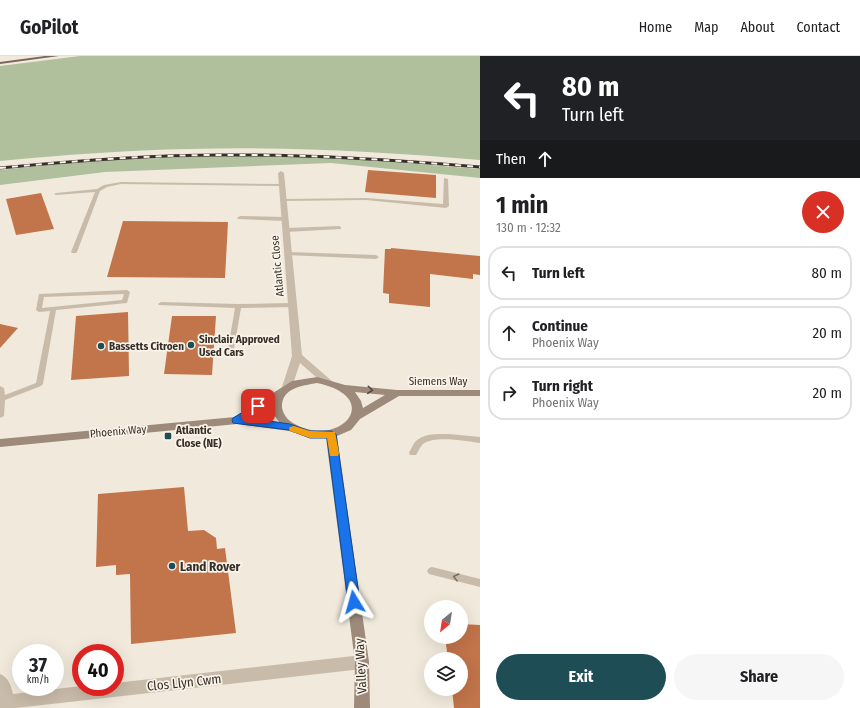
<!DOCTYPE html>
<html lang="en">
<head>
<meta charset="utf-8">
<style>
	body { margin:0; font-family:"Fira Sans Condensed",sans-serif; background:#f6f6f6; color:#202124; height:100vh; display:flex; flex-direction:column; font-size:15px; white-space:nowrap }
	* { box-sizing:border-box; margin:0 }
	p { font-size:13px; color:#757577 }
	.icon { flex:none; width:22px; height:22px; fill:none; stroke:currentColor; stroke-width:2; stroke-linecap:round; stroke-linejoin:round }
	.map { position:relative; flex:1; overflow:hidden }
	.sheet { display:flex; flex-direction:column; background:#fff; width:380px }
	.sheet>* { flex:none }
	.guide { background:#202124; color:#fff; overflow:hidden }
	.needle { width:26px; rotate:210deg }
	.controls { position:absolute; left:424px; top:544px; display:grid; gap:8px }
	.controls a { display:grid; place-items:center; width:44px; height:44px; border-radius:50%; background:#fff; box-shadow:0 4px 16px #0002; font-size:20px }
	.speed { position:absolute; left:12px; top:588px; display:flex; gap:8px; font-size:20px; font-weight:700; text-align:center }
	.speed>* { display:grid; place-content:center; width:52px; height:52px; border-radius:50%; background:#fff; box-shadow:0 4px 16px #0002; line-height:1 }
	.speed small { font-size:10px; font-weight:400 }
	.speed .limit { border:6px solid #d22; background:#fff; color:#111 }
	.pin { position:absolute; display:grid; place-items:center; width:34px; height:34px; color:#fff; margin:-17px; border-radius:8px; box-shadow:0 2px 6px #0006 }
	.me { position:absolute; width:44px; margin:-22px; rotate:352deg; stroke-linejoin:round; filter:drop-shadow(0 0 3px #0008) }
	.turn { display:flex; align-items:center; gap:14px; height:84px; padding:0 16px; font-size:18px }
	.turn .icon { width:52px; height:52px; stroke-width:2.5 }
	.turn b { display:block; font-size:28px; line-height:34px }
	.then { display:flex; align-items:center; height:38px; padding:0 16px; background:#0003; gap:8px; font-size:15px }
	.round { display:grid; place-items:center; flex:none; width:42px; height:42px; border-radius:21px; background:#f6f6f6 }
	.head { display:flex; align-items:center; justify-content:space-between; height:68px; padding:0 16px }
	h1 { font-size:24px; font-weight:700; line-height:30px }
	.action { display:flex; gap:8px; margin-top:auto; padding:8px 16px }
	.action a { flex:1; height:46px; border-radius:24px; background:#1f4d56; color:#fff; font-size:16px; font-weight:700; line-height:46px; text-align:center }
	.action a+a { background:#f6f6f6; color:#202124 }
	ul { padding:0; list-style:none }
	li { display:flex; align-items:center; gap:12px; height:54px; margin:0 8px 6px; padding:0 8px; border:2px solid #e0e0e0; border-radius:16px }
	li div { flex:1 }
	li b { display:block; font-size:15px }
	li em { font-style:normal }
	header { display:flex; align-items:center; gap:24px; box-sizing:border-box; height:56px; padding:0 20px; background:#fff; border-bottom:1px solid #e0e0e0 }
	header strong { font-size:19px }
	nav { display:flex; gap:22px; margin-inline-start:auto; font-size:14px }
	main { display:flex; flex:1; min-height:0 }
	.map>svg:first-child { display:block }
	.green { fill:#b0c09d }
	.building { fill:#c2744a }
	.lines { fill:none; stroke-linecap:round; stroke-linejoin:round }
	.lane { fill:#c9bba9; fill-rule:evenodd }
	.street { fill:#c9bba9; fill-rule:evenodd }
	.secondary { fill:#9d8a7a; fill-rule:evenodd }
	.primary { fill:#78675a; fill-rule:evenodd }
	.rail-casing { stroke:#362e28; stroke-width:3 }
	.rail { stroke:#f9f3e9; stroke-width:2; stroke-dasharray:6; stroke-linecap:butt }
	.oneway { stroke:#554a41 }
	.oneway2 { stroke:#786d62 }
	.route { fill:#1a73e8; stroke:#114b97 }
	.slow { fill:#f59e0b }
	.poi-dot { fill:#1f4d56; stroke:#f9f3e9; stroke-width:1.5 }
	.labels { text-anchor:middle; stroke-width:3.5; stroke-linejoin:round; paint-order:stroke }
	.street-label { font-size:11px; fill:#362e28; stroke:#f9f3e9 }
	.poi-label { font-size:11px; font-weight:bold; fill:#362e28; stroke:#f9f3e9; text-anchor:start }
	.near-poi-label { font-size:13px; font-weight:bold; fill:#362e28; stroke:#f9f3e9; text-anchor:start }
	.near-street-label { font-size:13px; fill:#362e28; stroke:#f9f3e9 }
</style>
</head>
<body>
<header>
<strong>GoPilot</strong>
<nav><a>Home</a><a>Map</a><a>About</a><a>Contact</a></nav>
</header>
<main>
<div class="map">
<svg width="480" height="652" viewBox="0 0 480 652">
	<rect width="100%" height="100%" fill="#f1eadc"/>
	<g class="green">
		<path d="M80,0H480V104C384,96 287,90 190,93C127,94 63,99 0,105V10Z"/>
		<path d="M265,100L357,103L480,113V122L331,107L105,116L0,129V114L90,105L184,101Z"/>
	</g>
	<g class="building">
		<path d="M368,114L436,119V142L365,136Z"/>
		<path d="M41,137L54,173L16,179L6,143Z"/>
		<path d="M123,165L228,166L225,222L107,221Z"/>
		<path d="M391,192L480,200V219L473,218V223L430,218V251L389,247V238L383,237L385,193H391Z"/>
		<path d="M128,256L129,320L71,324L76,260Z"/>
		<path d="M172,260H216L212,319L164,318Z"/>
		<path d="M0,268L18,272L0,292Z"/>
		<path d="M184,431L188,475L204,474L216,482L217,493L225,492L236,577L131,588L130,518L116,519V509L96,511L98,438Z"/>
		<path d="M461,568L480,569V652H454L452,633H461V603H448L445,581H461Z"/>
	</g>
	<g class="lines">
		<g class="lane">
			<path d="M444,122L448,123L449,150L446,152L366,144L284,145L282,144L284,143L366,142L443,148Z"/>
			<path d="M121,126L282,128L284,129L282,130L121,128L107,131L100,135L77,196L76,197H72L71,196L95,136L56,139L54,138L56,137L97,133L104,129Z"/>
			<path d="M240,160L285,161L288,163L285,165L238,163L237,162Z"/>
			<path d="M339,170L341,171V173L286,176L283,174L286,172Z"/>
			<path d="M288,196L376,199L379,201L376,203L286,199V197Z"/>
			<path d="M127,234L130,236L127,247L56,254L43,328L41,330L5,344L4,360L0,362V330L4,332L5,339L36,327L50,255L39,256L36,254L39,238ZM124,238L122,244L42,252L44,241Z"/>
			<path d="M161,246L238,248L293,247L296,249L293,251L241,252L233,298L230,300L227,298L235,252L159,249L158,248Z"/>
			<path d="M449,378L480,381V387C467,385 434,379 423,388C420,391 418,396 416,399H410L409,397C411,393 413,388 416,385C424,377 439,378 449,378Z"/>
			<path d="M432,511L480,523V531L429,518L427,515L429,512Z"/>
		</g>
		<g class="street">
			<path d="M281,115L284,117L302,299L333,326L332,328H324L300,307L292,331L287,334L282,331L292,300L278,117Z"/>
			<path d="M362,599L367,601L369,606L367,611L362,613L16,652H0V618C8,621 11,629 13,638L81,630L115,631V627Z"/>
		</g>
		<path class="secondary" d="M317,321L345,329L397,334H480V340H399L360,363L351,374L337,380L369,606L370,652H354L355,606L326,382H311L289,375L237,368L0,391V383L235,361L292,325ZM317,327C388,342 336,397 290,365C286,362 283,357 282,352C281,332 301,330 317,327ZM355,336L385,339L363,352L361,345ZM272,347V356L279,366L248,362Z"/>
		<path class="primary" d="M45,0H59L0,8V6Z"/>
		<defs>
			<path id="rail" d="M0,112C73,105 147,99 220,99C307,98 393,104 480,111"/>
		</defs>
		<use href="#rail" class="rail-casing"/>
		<use href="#rail" class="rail"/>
	</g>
	<defs><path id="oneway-chevron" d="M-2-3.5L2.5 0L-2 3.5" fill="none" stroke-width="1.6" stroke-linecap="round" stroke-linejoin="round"/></defs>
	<use class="oneway" href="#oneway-chevron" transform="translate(370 334) rotate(5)"/>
	<use class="oneway2" href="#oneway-chevron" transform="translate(456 521) rotate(-166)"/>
	<path class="route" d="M258,347L263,350L262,353L247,362L290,368L310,375H331L336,378L360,546L358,549L354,551L349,549L348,546L327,382H310L289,374L233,367L232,364L233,362Z"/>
	<path class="slow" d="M294,370L310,375L335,376L339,397L338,400H330L327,382H310L290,375L289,373L290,371Z"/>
	<g class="poi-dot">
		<circle cx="191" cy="289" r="4"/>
		<circle cx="101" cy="290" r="4"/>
		<rect x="164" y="376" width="8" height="8" rx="2"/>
		<circle cx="172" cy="510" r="4"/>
	</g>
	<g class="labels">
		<g class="street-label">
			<text transform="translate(277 210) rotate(-95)" y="4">Atlantic Close</text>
			<text x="438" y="329">Siemens Way</text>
			<text transform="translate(118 375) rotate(-5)" y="4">Phoenix Way</text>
		</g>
		<g class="poi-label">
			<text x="199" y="287">Sinclair Approved<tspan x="199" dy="13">Used Cars</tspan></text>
			<text x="109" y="294">Bassetts Citroen</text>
			<text x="176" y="378">Atlantic<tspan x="176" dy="13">Close (NE)</tspan></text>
		</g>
		<g class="near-poi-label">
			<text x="180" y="515">Land Rover</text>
		</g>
		<g class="near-street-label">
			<text transform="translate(360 610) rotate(-93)" y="5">Valley Way</text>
			<text transform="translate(184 626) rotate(-6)" y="5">Clos Llyn Cwm</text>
		</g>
	</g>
</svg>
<div class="controls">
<a><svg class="needle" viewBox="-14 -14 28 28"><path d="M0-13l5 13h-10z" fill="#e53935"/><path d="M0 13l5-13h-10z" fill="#757577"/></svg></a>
<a><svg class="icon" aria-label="layers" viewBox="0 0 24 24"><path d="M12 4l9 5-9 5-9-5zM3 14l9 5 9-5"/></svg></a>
</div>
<div class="speed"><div>37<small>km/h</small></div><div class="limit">40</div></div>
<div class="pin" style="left:258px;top:350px;background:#d93025"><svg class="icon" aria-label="arrive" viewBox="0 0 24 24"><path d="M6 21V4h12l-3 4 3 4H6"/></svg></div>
<svg class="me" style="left:354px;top:546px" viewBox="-20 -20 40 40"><path d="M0-17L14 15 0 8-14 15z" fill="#1a73e8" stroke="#fff" stroke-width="4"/></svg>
</div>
<section class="sheet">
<div class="guide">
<div class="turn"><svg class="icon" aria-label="left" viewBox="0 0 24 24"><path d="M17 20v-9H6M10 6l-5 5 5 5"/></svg><div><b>80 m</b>Turn left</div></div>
<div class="then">Then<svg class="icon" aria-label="ahead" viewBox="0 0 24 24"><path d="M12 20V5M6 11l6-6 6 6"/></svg></div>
</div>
<div class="head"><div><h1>1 min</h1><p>130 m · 12:32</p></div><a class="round" style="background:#d93025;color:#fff"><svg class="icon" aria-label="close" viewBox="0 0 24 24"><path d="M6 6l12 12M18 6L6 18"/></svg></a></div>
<ul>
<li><svg class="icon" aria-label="left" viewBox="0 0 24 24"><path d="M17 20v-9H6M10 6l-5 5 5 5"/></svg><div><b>Turn left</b></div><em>80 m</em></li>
<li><svg class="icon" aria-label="ahead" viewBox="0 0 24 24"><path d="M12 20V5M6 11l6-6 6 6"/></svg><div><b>Continue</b><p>Phoenix Way</p></div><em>20 m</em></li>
<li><svg class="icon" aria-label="right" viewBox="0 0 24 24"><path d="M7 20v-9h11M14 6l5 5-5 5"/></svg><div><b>Turn right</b><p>Phoenix Way</p></div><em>20 m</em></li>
</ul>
<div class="action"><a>Exit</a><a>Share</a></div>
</section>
</main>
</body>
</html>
